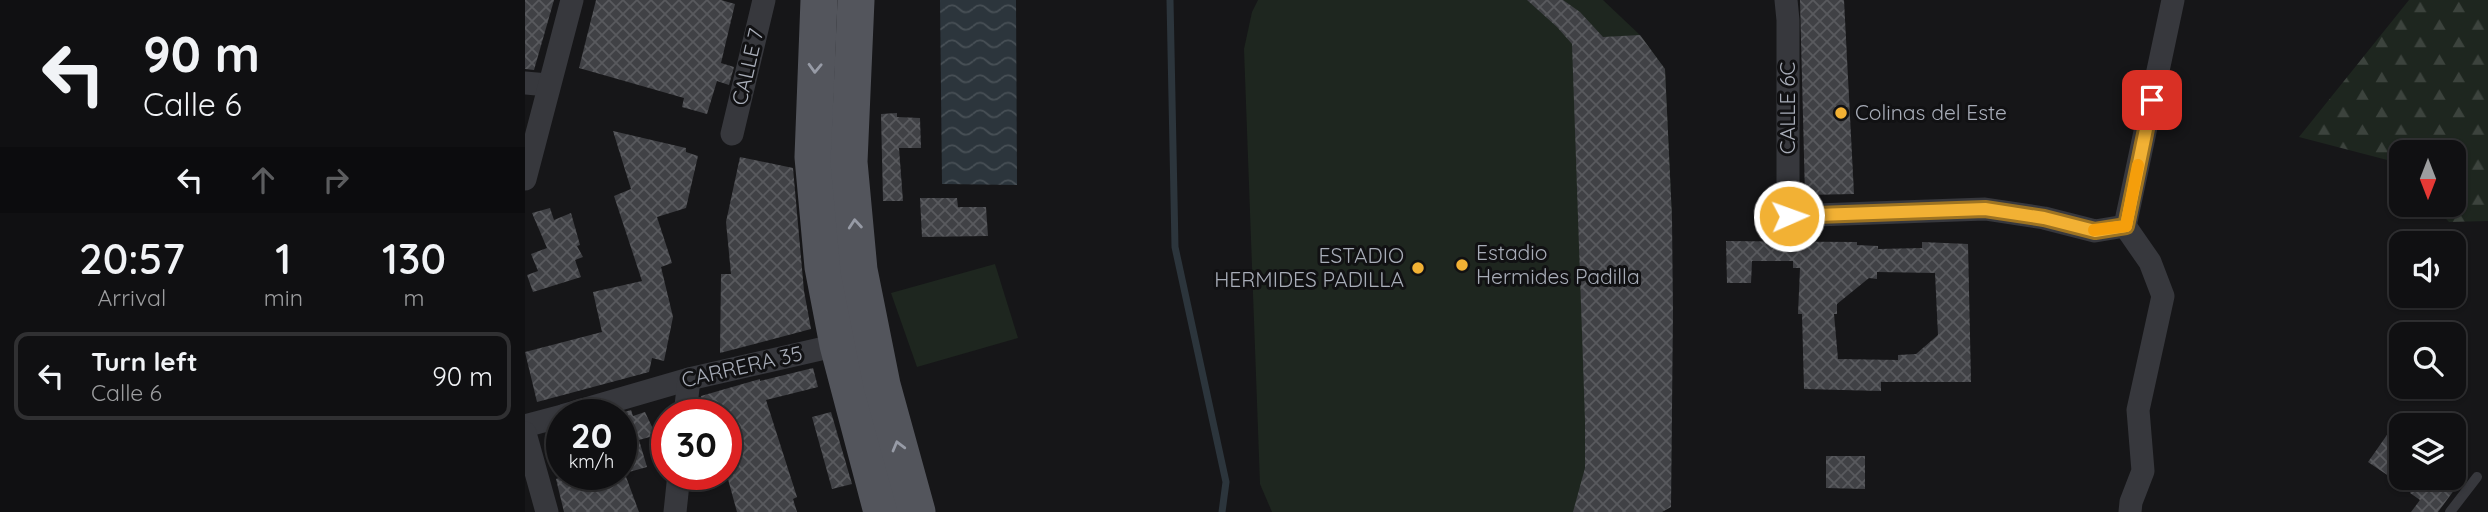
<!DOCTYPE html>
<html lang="en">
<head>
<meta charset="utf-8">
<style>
	body { margin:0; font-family:Quicksand,sans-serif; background:#19191b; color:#f1f3f6; height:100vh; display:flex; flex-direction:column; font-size:26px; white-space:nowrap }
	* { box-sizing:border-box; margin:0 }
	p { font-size:23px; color:#9c9d9f }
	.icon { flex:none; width:38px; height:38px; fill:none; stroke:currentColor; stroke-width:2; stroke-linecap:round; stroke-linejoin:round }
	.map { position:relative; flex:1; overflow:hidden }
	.sheet { display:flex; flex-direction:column; background:#101012; width:525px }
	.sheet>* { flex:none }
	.top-card { background:#101012; color:#f1f3f6; overflow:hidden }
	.needle { width:46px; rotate:180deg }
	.controls { position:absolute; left:1864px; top:140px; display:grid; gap:14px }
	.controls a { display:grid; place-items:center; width:77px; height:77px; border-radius:14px; background:#101012; box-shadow:0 2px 5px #0004,0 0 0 2px #303032; font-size:35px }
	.speed { position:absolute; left:21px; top:399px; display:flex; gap:14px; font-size:35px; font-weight:700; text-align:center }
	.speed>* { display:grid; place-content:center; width:91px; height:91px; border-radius:50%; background:#101012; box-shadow:0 2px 5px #0004,0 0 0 2px #303032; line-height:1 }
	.speed small { font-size:18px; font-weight:400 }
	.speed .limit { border:10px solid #d22; background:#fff; color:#111 }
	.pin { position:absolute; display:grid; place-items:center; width:60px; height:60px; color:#fff; margin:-30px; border-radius:14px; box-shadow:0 4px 10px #0006 }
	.me { position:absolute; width:77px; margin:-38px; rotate:88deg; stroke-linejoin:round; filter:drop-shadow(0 0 5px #0008) }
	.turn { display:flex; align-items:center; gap:24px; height:147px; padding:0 28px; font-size:32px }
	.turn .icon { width:91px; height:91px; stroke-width:2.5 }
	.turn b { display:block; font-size:49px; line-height:60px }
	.lanes { display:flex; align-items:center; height:66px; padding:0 28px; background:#0003; justify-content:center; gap:35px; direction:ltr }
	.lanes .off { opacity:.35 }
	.eta { display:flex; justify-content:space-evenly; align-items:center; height:119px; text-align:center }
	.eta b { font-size:42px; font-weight:600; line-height:49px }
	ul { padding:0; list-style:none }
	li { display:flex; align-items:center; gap:21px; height:88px; margin:0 14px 10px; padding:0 14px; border:4px solid #303032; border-radius:14px }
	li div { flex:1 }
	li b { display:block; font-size:26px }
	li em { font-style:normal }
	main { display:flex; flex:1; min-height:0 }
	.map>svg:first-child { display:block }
	.forest { fill:url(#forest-firs) }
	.pitch { fill:#1e261f }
	.water { fill:url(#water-waves) }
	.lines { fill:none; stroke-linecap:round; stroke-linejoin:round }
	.stream { stroke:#2c353c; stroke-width:7 }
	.building { fill:url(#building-cross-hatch); fill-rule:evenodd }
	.service { stroke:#37383d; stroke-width:10 }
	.minor { stroke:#37383d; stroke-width:23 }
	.primary { stroke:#53555c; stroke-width:37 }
	.oneway { stroke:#979ba6 }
	.route-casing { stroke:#9d7322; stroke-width:18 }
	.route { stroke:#f2b134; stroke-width:12 }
	.slow { stroke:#f59e0b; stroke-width:12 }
	.poi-dot { fill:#f2b134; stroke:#111113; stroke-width:2.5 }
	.labels { text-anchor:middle; stroke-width:6; stroke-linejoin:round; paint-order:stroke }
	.street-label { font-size:21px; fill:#a8adb8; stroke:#111113 }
	.poi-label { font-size:21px; fill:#a8adb8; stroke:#111113; text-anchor:start }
</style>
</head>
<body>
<main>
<section class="sheet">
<div class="top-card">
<div class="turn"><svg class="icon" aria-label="left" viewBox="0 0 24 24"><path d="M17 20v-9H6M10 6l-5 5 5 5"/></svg><div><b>90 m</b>Calle 6</div></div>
<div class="lanes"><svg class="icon" aria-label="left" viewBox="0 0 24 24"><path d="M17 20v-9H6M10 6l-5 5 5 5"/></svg><svg class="icon off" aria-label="ahead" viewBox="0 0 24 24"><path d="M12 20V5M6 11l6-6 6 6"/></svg><svg class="icon off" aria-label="right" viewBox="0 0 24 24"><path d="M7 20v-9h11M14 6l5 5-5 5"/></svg></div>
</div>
<div class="eta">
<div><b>20:57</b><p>Arrival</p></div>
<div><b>1</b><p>min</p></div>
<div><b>130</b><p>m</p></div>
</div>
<ul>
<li><svg class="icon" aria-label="left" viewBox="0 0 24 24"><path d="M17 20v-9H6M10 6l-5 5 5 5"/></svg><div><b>Turn left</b><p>Calle 6</p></div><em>90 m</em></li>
</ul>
</section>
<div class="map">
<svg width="1963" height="512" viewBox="0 0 1963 512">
	<defs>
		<pattern id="forest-firs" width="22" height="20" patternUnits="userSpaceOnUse" patternTransform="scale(1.75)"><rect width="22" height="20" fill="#1e261f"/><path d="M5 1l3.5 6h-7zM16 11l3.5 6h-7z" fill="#3c433d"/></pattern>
		<pattern id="water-waves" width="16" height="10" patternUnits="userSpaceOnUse" patternTransform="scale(1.75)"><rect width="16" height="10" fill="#2c353c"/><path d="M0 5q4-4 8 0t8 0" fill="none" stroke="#485056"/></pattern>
		<pattern id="building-cross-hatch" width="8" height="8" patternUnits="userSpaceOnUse" patternTransform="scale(1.75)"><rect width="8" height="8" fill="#404145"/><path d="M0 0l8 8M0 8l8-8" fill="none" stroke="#595a5e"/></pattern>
	</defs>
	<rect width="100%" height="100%" fill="#161618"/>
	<path class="forest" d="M1884,0H1963V221L1924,222L1908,205H1928V152H1876V169L1870,162L1774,137Z"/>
	<g class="pitch">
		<path d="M733,0H1078L1115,35L1140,69L1147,218L1146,507L1137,512H747L735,484L719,49L727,12Z"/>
		<path d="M470,264L493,338L392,367L366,293Z"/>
	</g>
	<path class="water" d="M415,0H491L492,185L417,184Z"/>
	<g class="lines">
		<path class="stream" d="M645,0L650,247L701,482L697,512"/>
	</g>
	<g class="building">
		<path d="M0,0H29L9,70L0,69Z"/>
		<path d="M71,0H196L210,4L196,63L209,67L204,85L192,81L182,114L157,107L159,98L54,68Z"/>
		<path d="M1002,0H1038L1055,12L1078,37L1115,35L1140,69L1147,218L1148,312L1146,507L1137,512H1048L1060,468V420L1047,44L1032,27Z"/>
		<path d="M1275,0H1319L1329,194L1280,195Z"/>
		<path d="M372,113V117L395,118L396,148H374L378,201H358L356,114Z"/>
		<path d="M88,131L161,148V152L173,156L161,208L132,217L147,263L136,267L148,317L139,361L127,358L124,372L12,402L0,352L77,332L68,292L117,281L89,196L106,189Z"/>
		<path d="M215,157L268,168L279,291L286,329L195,353L196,274H206L201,222Z"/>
		<path d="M395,198H432L433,207H461L463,236L397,237Z"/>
		<path d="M25,208L29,220L46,213L55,245L52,246L58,257L50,260L56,277L8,292L2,275L13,271L6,254L22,248L7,213Z"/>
		<path d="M1201,241L1332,242V245L1353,246V249L1397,248V242L1443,244L1446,382H1356V391L1279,389L1277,314H1273L1275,268H1268V261H1227L1226,283H1202ZM1352,272L1410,273L1413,335L1391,354L1373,355V360L1313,359L1309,314H1312V304L1344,278L1352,279Z"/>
		<path d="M288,368L293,387L241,400L272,497L268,499L272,512H212L201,472V415H174L176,396L235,379V381Z"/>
		<path d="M106,410L108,416L120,412L129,431H126L128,436L114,440L122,467L97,474H100L114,512H39L31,479L43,474H96V413Z"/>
		<path d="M306,412L327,484L307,489L287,417Z"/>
		<path d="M1876,415V478H1938L1913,512H1886L1895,500L1885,493L1886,491L1843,462Z"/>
		<path d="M1301,456H1340V489L1301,488Z"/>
	</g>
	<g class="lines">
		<path class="service" d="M1925,512L1952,477"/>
		<g class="minor">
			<path d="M1261,0L1263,20V216L1460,209L1519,218L1570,231L1600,226"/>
			<path d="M0,83L23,85"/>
			<path d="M207,134L239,0"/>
			<path d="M0,179L47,0"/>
			<path d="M1600,226L1625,262L1638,296L1613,410L1618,471L1606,502L1605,512"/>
			<path d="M1600,226L1648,0"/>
			<path d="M40,415L164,379L313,345"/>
			<path d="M160,415L164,379"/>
			<path d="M0,426L37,416"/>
			<path d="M0,433L22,512"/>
			<path d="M150,512L154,474"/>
		</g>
		<g class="primary">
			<path d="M294,0L288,157L298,267L313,345L357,512"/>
			<path d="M331,0L324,162L334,270L357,385L392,512"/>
		</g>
	</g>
	<defs><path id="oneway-chevron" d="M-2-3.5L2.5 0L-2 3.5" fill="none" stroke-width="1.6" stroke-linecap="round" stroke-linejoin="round" transform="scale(1.75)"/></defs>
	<g class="oneway">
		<use href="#oneway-chevron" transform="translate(290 68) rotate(92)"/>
		<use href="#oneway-chevron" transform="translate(330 224) rotate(-95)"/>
		<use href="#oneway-chevron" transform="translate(373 446) rotate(-105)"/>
	</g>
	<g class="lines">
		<defs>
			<path id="route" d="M1264,216L1460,209L1519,218L1570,231L1601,226L1627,100"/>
		</defs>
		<use href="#route" class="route-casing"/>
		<use href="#route" class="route"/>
		<path class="slow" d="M1569,230L1601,226L1613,165"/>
	</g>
	<g class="poi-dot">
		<circle cx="1316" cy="113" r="7"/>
		<circle cx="937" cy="265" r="7"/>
		<circle cx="893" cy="268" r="7"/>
	</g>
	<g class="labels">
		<g class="street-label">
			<text transform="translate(223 67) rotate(-77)" y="7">CALLE 7</text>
			<text transform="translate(1263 108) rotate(-90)" y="7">CALLE 6C</text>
			<text transform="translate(217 367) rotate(-13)" y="7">CARRERA 35</text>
		</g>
		<g class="poi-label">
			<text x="1330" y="120">Colinas del Este</text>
			<text x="951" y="260">Estadio<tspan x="951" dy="24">Hermides Padilla</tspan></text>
			<text x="879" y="263" text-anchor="end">ESTADIO<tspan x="879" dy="24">HERMIDES PADILLA</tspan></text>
		</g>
	</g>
</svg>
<div class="controls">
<a><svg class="needle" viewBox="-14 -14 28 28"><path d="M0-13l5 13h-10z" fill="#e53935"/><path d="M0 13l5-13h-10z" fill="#9c9d9f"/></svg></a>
<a><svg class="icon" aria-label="sound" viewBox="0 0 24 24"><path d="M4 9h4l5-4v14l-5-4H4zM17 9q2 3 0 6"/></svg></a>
<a><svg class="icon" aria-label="search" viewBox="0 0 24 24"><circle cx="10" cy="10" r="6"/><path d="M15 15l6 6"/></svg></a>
<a><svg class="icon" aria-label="layers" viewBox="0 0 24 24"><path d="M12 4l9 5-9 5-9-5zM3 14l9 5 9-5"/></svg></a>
</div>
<div class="speed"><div>20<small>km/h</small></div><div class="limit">30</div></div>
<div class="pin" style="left:1627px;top:100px;background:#d93025"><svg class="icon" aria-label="arrive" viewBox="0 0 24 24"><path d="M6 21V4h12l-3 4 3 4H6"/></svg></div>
<svg class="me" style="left:1264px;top:216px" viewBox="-20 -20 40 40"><circle r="17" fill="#f2b134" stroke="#fff" stroke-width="3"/><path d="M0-11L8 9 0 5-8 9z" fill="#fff"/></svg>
</div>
</main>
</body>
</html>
